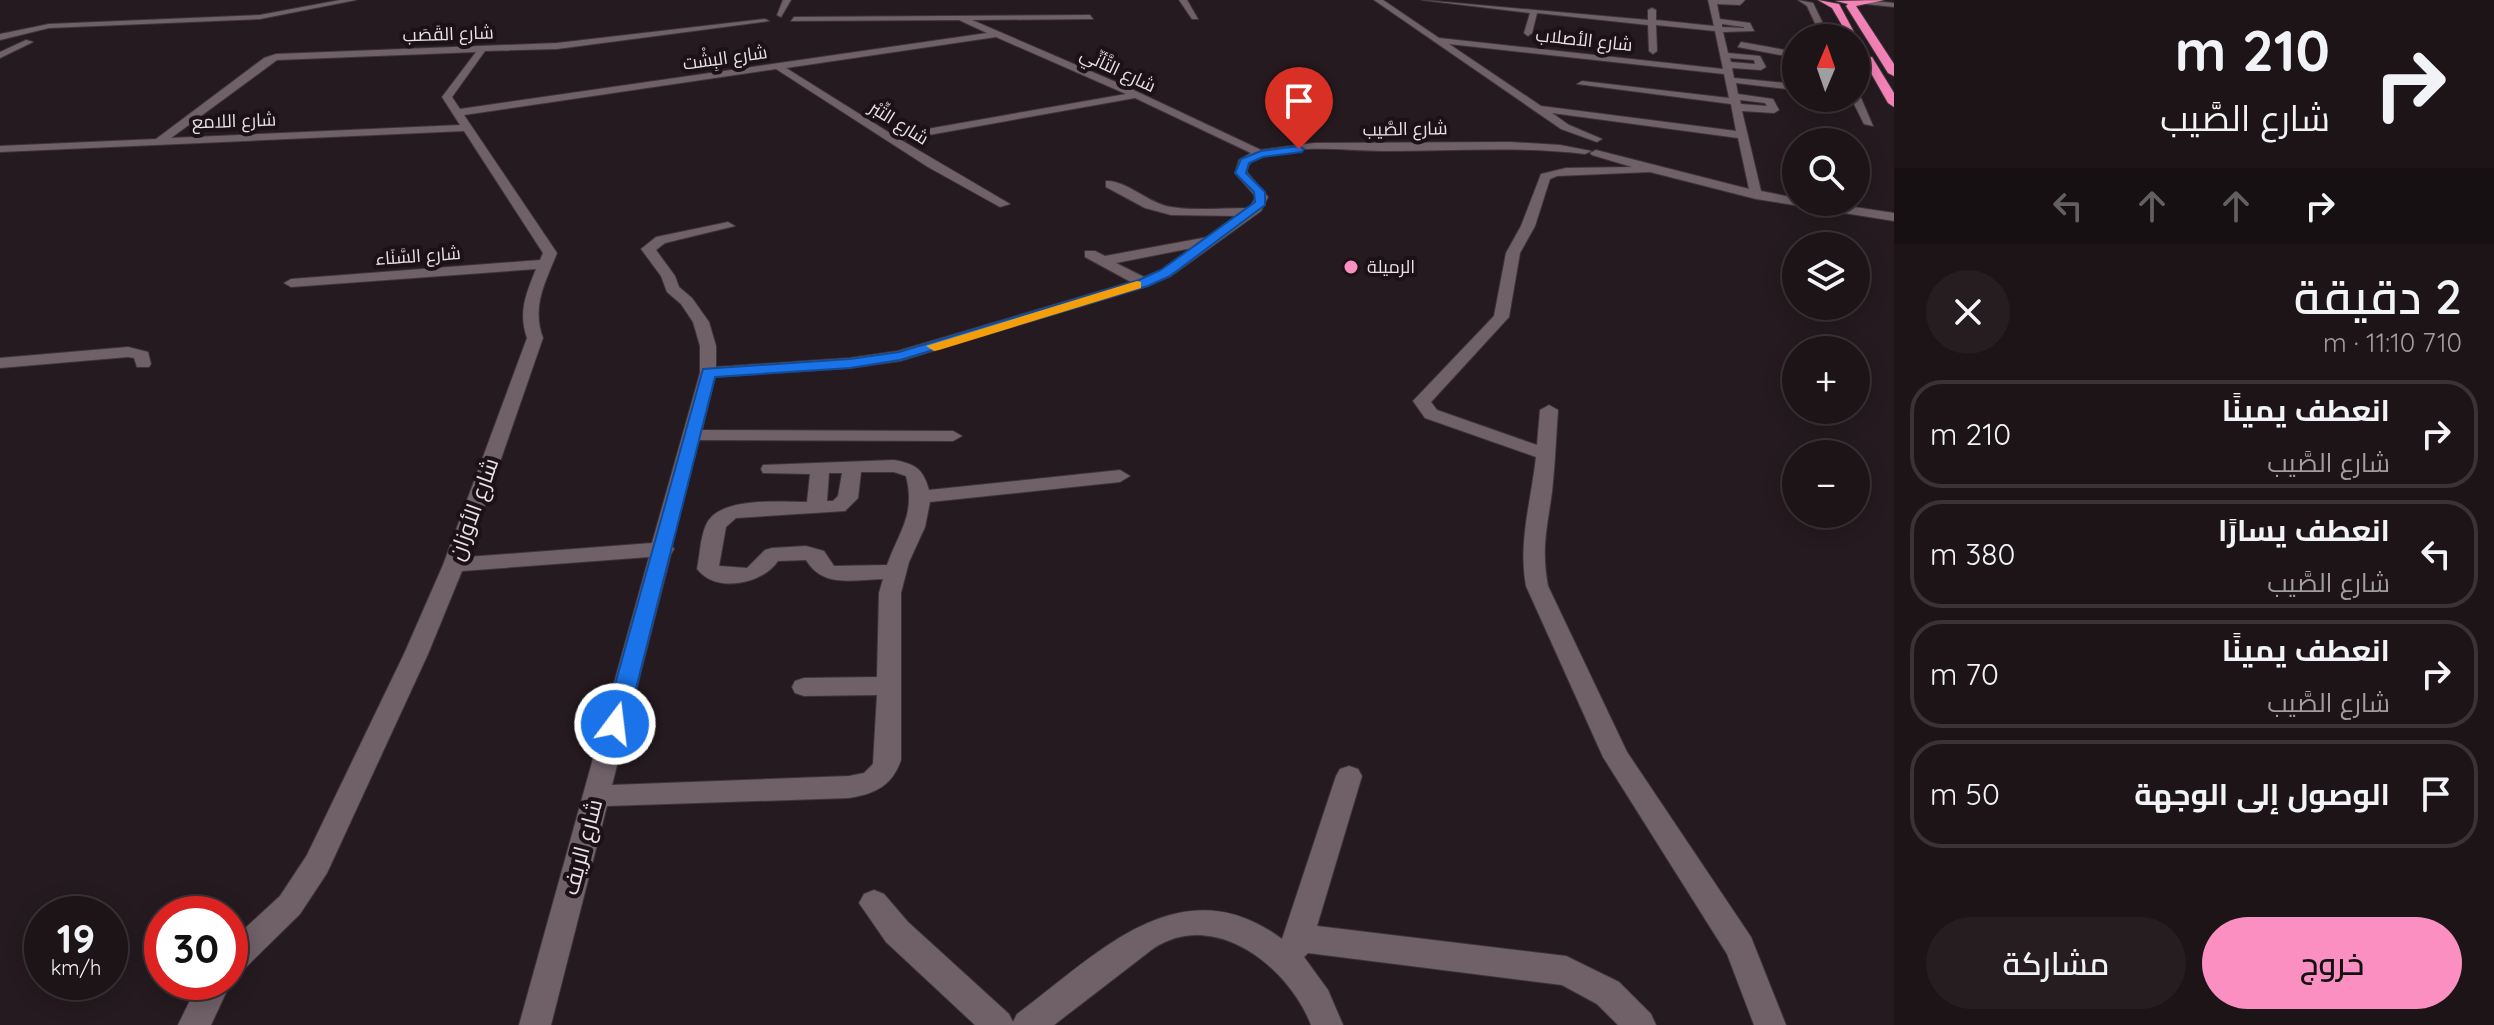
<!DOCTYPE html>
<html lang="ar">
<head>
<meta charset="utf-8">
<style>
	body { margin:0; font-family:Quicksand,Cairo,sans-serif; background:#251d20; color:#f1f3f6; direction:rtl; height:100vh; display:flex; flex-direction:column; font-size:30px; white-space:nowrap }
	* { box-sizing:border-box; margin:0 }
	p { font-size:26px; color:#a09ea1 }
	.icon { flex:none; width:44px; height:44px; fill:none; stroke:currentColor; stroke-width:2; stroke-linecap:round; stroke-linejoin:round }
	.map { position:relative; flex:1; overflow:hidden; direction:ltr }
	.side { display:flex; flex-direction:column; background:#1c1417; width:600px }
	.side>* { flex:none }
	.top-card { background:#1c1417; color:#f1f3f6; overflow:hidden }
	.needle { width:52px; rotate:2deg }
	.controls { position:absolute; left:1782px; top:24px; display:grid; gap:16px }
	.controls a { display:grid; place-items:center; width:88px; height:88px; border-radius:50%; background:#1c1417; box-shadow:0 4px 20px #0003,0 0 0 2px #3a3336; font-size:40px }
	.speed { position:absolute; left:24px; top:896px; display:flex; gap:16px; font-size:40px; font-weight:700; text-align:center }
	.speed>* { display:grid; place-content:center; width:104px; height:104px; border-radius:50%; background:#1c1417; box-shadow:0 4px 20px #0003,0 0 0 2px #3a3336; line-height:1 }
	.speed small { font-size:20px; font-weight:400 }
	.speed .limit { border:12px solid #d22; background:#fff; color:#111 }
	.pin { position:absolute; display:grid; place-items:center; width:68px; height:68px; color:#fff; margin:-82px -34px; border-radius:50% 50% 50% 0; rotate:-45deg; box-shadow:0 0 8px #0007 }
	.pin .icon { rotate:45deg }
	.me { position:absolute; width:88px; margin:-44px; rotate:15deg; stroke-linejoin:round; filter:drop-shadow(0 0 6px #0008) }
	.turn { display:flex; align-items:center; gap:28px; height:168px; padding:0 32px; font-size:36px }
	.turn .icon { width:104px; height:104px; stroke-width:2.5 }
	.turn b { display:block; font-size:56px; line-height:68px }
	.lanes { display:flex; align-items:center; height:76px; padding:0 32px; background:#0003; justify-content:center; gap:40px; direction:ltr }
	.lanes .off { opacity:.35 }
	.round { display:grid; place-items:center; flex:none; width:84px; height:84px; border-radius:42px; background:#251d20 }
	.head { display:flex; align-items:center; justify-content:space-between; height:136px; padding:0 32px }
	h1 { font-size:48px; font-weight:600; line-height:60px }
	.action { display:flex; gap:16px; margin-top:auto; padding:16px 32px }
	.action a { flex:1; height:92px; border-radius:48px; background:#fc8fc1; color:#111; font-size:32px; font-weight:600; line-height:92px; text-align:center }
	.action a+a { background:#251d20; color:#f1f3f6 }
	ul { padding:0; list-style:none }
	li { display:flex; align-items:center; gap:24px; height:108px; margin:0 16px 12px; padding:0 16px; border:4px solid #3a3336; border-radius:32px }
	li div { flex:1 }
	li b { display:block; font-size:30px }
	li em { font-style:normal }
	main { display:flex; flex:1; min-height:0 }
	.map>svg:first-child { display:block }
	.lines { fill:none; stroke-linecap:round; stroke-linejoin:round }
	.minor-casing { stroke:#3e3539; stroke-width:2 }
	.highway-casing { stroke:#3e3539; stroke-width:2 }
	.minor { fill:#6f6167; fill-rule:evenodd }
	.highway { fill:#f382b6; fill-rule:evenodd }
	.route { fill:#1a73e8; stroke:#114b97; stroke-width:2 }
	.slow { fill:#f59e0b }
	.poi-dot { fill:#fc8fc1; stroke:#1c1116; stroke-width:3 }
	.labels { text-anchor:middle; stroke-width:8; stroke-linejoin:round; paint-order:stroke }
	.far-street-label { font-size:18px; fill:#e9e1e4; stroke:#1c1116 }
	.far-poi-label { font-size:18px; fill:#e9e1e4; stroke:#1c1116; text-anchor:start }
	.street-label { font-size:22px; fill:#e9e1e4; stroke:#1c1116 }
</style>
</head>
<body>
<main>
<section class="side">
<div class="top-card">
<div class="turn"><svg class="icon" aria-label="right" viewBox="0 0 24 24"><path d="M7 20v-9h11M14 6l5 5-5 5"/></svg><div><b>210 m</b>شارع الصَّيب</div></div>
<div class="lanes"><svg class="icon off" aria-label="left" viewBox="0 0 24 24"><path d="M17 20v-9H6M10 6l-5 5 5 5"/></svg><svg class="icon off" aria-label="ahead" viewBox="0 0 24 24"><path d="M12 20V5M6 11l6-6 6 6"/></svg><svg class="icon off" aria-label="ahead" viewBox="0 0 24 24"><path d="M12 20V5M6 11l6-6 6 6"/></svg><svg class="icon" aria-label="right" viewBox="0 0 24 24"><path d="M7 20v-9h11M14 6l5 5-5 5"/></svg></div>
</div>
<div class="head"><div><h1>2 دقيقة</h1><p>710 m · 11:10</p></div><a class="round"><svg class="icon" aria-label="close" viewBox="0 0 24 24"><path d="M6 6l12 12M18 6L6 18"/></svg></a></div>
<ul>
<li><svg class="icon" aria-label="right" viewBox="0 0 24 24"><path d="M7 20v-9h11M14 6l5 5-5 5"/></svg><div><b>انعطف يمينًا</b><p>شارع الصَّيب</p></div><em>210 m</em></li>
<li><svg class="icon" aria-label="left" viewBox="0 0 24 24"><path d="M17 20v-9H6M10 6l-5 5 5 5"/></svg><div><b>انعطف يسارًا</b><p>شارع الصَّيب</p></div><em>380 m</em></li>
<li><svg class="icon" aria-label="right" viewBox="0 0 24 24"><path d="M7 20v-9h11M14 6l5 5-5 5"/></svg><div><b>انعطف يمينًا</b><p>شارع الصَّيب</p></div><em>70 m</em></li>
<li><svg class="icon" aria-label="arrive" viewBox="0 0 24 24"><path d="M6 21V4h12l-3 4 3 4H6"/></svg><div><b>الوصول إلى الوجهة</b></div><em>50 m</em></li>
</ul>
<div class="action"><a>خروج</a><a>مشاركة</a></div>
</section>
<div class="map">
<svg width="1894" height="1025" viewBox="0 0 1894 1025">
	<rect width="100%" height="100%" fill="#251a1f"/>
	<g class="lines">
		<defs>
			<g id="minor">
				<path d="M340,0H356L260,19L49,28L0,40V34L49,24L260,15Z"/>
				<path d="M783,0H791L781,17L777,15Z"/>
				<path d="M1179,0H1187L1198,19H1192Z"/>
				<path d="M1374,0H1383L1439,38L1723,69L1715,31L1656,25L1657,51L1653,54L1649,51L1648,25L1537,13L1532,33L1528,36L1524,33L1530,13L1422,0L1648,20V10L1652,8L1656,10V20L1714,26L1708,0H1745L1740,5L1717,4L1720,19L1750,23L1754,31L1723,32L1728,53L1760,56L1766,67L1761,70L1732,68L1734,78L1796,84V90L1736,83L1738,94L1773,99L1779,110L1774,113L1742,111L1761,191L1796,198V202H1821L1894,213V221L1756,199L1650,172L1557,176L1550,179L1535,226L1520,253L1509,317L1431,402L1437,410L1537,445L1540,410L1549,405L1558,410C1556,437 1555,465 1552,492C1547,528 1541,549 1548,586L1627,752L1751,937L1786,1025H1754L1727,954L1603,757L1526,586C1518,542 1531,502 1536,457L1425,418L1413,401L1494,316L1506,253L1521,226L1541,174L1566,168L1632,167L1592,155L1590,153L1596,150L1749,189L1738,138L1552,113L1569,125L1602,139L1597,142L1561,129ZM1722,24L1744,27V28L1722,27ZM1449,44L1724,74L1729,98L1582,81L1577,84L1731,104L1736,131L1541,106ZM1730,58L1754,60L1755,64L1731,62ZM1740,100L1765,103L1767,106L1741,104Z"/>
				<path d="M1798,0L1813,3L1830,38H1822L1807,6Z"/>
				<path d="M1863,0L1894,3V7L1866,4Z"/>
				<path d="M1090,15L1093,19L972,20L1125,86L1261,150L1314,143L1510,142L1560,145L1591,151L1585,154C1518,146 1451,151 1384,151C1346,151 1304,144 1268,155C1257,158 1248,160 1247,172L1268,197L1261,211L1171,276L1148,286L900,361L850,368L715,377L702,430L953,431L962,436L953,441L699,440L672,546L674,549L671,554L612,785L849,776L864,773L873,764L877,695L804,696L795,693L792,687L795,681L804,678L877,677L879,593L883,579C852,580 823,588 806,560L778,561C763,584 716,594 697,569C700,555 700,538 706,525C718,496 781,502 807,502L810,474L763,473L761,469L763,465L894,460C916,464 923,469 929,490L1120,470L1130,476L1120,482L930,502L925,527L909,562L901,593V760C892,786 875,794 849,798L607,806L551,1025H519L649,557L462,571L428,654L327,873L300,914L241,972L230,976V942L280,896L307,855L404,654L443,565L527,338C518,312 526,294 536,269L291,287L284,283L291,279L540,260L543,253L464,131L0,152V146L156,139L264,58L276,54L557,43L765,19L769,21L557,49L485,51L452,97L460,109L987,33L959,20L791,21L794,17ZM996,37L1126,94L893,135L786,68ZM476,52L442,97L460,125L171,138L277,60ZM776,69L928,167L1000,207L1010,204L901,140L1135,98L1251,153L1239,160L1235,173L1256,197L1249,208C1223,208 1196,211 1171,207C1149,204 1127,180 1106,181V187L1145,208L1171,215L1238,216L1208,237L1105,256L1095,251H1085V257L1131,282L898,351L850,358L716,367V346L709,322L692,298L679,287L675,276L656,250L665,243L735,226L728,222L656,237L641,249L661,276L667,292L681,304L693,322L700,346V373L652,543L467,557L543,338C531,306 546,281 557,253L464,115ZM1192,248L1161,270L1144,277L1116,263ZM861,472H894L906,476C916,515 899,531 887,565L834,566L824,551L806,546L772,548L765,550L747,568L719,566L726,527L736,518L845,511L858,498ZM829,473H842L838,496L833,501H827Z"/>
				<path d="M26,40L33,42L0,58V52Z"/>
				<path d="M1741,42L1796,52V58L1738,47Z"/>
				<path d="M1856,59L1876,65L1878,67L1873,70L1856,65Z"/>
				<path d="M1856,95L1861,98L1873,126L1864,124L1851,98H1856Z"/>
				<path d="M128,347L148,352L151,364L149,367H137L134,358L128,357L0,368V358Z"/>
				<path d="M1349,766L1358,769L1362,776L1317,926L1566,956L1619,982L1651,1014L1656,1025H1618L1597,1004L1562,985L1308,953L1304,957L1328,990L1343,1025H1311C1289,968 1216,908 1154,948L1054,1025H975L886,942L859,903L864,894L874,890L884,894L908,922L1009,1014L1013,1022L1017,1014C1097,955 1180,863 1282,939L1336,776L1340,769Z"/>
				<path d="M230,980L231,982L211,1025H178L199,982Z"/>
			</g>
			<g id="highway">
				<path d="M1818,0L1839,4L1854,32H1846L1832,8Z"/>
				<path d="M1884,0L1856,6L1894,64V76L1888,73L1846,6L1848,4L1836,1Z"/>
				<path d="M1864,57H1872L1894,93V107L1888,103L1863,59Z"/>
			</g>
		</defs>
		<use href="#minor" class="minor-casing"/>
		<use href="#highway" class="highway-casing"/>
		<use href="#minor" class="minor"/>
		<use href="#highway" class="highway"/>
	</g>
	<path class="route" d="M1299,146L1304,149L1302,152L1263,157L1249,163L1246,173L1265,192V205L1170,276L1148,286L900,360L850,368L715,377L627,724L623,730L615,732L607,730L604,724L703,369L850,359L899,352L1139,280L1161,270L1255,202L1254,192L1235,173L1241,159L1261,151Z"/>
	<path class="slow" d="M1137,281L1141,282V288L939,350L934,351L926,346Z"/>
	<circle class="poi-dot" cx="1351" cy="267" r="8"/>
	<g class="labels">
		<g class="far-street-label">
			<text transform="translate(448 34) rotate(-2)" y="6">شارع القَصَب</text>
			<text transform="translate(1584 40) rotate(6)" y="6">شارع الأصلاب</text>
			<text transform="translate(725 58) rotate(-8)" y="6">شارع البِشْت</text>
			<text transform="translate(1118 70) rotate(25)" y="6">شارع التَّأنِّي</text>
			<text transform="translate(234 121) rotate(-2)" y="6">شارع اللامع</text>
			<text transform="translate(899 123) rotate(32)" y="6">شارع التِّبْر</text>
			<text transform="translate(1405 129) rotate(-1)" y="6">شارع الصَّيب</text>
			<text transform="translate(418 256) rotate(-4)" y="6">شارع السَّنَاء</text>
		</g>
		<g class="far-poi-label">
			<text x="1367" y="273">الرميلة</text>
		</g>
		<g class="street-label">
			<text transform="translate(473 509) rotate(-70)" y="8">شارع الأوزان</text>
			<text transform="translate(582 847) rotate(-75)" y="8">شارع الريف</text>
		</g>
	</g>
</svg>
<div class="controls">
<a><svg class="needle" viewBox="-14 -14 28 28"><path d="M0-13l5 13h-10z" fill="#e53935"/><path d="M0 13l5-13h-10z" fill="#a09ea1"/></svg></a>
<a><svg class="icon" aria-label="search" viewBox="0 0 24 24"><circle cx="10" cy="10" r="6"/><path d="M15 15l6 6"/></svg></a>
<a><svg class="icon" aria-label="layers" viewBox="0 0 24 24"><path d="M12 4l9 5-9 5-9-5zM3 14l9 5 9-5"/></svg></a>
<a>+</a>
<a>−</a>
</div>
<div class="speed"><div>19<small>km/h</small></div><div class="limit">30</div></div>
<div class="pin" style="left:1299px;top:149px;background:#d93025"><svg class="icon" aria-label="arrive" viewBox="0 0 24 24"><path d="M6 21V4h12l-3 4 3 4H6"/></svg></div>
<svg class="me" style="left:615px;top:724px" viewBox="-20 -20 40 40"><circle r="17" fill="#1a73e8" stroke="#fff" stroke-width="3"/><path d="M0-11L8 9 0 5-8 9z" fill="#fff"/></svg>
</div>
</main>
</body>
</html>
